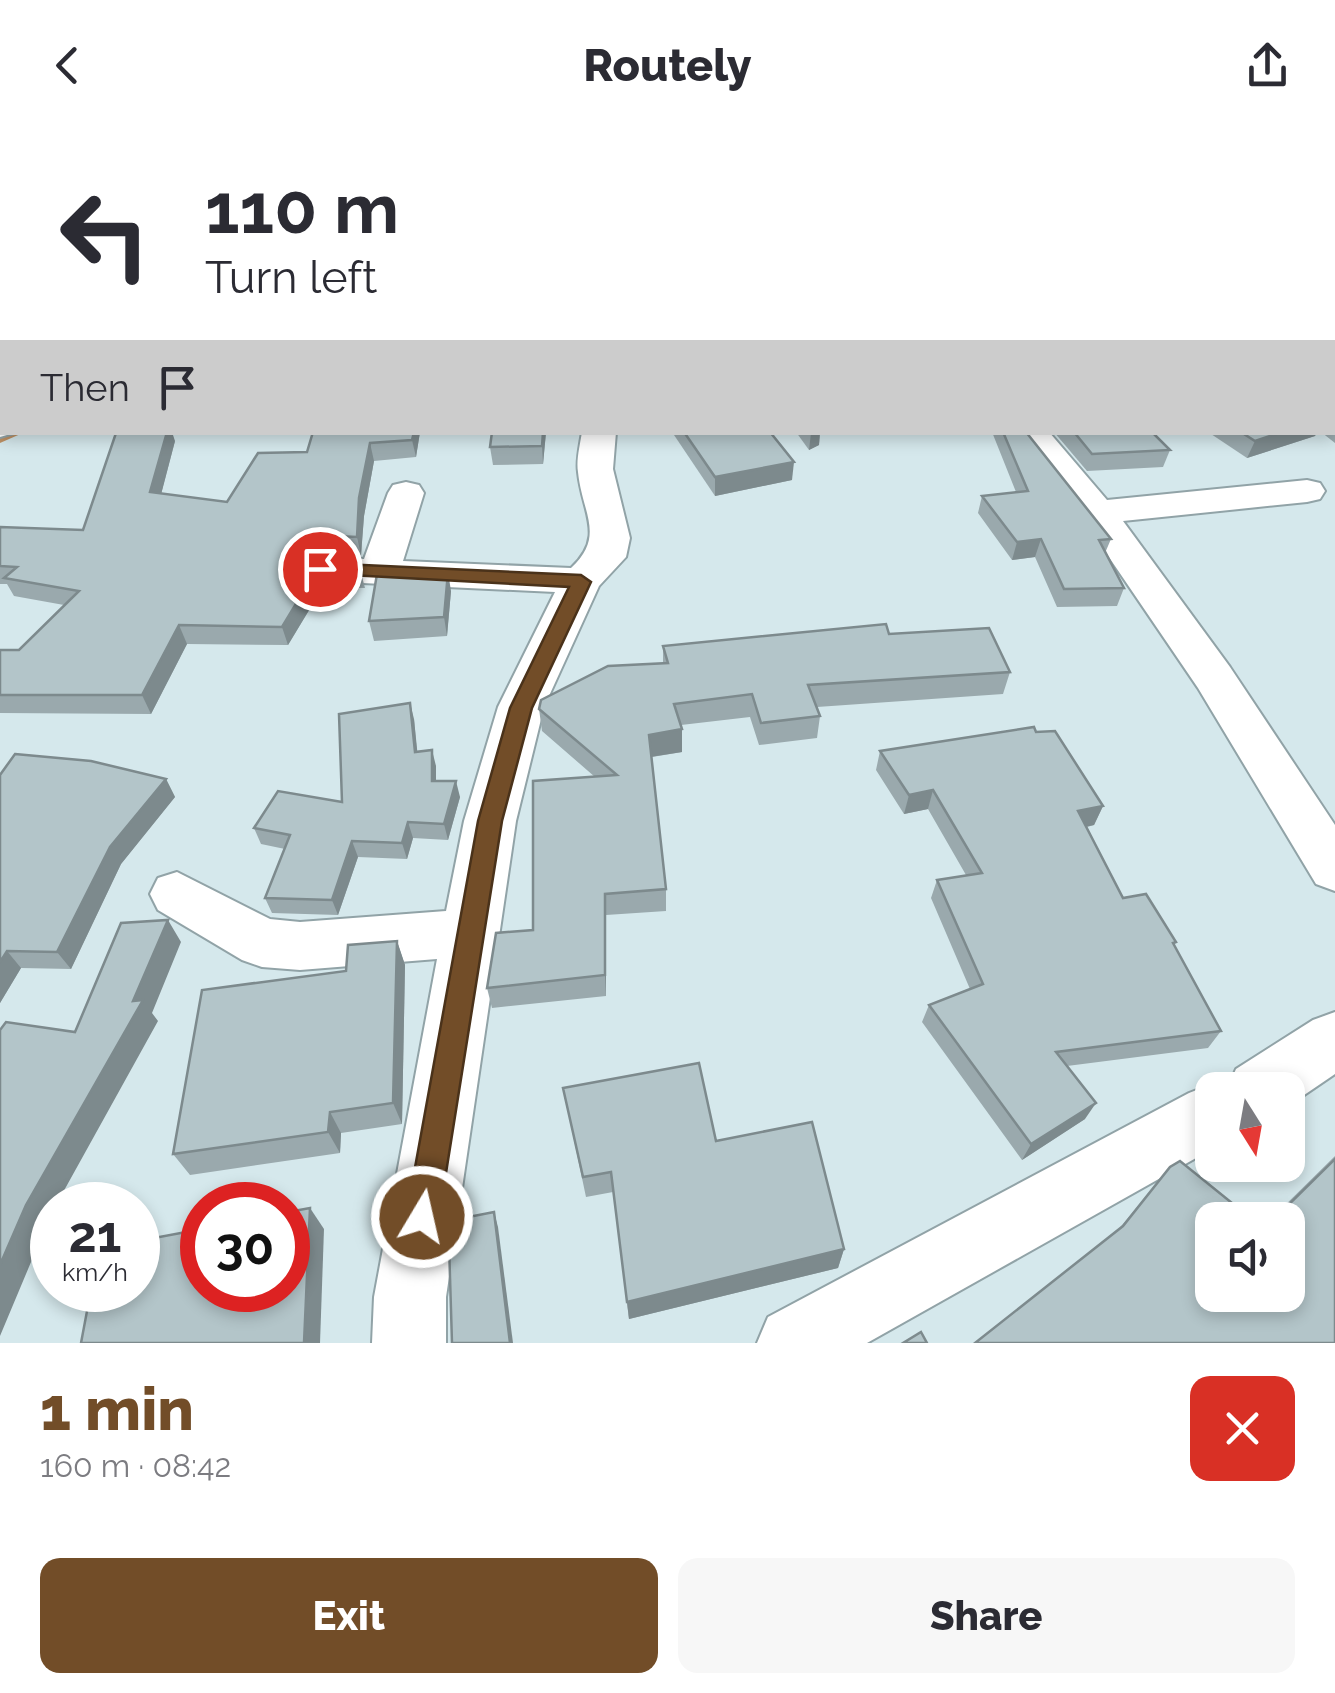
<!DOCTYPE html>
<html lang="en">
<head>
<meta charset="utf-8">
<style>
	body { margin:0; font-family:Raleway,sans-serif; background:#f7f7f7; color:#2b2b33; height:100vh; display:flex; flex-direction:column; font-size:38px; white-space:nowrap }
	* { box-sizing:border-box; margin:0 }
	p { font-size:32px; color:#7c7c81 }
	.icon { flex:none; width:55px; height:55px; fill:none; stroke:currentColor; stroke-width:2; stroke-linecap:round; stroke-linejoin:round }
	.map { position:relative; height:1213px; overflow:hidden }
	.panel { display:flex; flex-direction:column; background:#fff; flex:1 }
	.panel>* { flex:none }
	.hud { position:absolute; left:0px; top:0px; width:1335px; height:305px; box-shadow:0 5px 15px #0003; background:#fff; color:#2b2b33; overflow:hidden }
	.needle { width:65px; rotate:169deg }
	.tools { position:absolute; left:1195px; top:942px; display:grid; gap:20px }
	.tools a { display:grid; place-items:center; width:110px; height:110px; border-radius:20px; background:#fff; box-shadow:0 5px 15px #0003; font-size:50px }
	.speed { position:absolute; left:30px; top:1052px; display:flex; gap:20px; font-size:50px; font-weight:700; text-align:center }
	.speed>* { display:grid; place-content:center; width:130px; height:130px; border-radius:50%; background:#fff; box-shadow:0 5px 15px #0003; line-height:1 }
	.speed small { font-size:25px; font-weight:400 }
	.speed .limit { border:15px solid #d22; background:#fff; color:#111 }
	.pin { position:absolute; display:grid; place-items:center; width:85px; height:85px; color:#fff; margin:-42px; border:5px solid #fff; border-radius:50%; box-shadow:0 2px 10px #0007 }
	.me { position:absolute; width:110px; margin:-55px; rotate:9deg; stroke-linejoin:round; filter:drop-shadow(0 0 8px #0008) }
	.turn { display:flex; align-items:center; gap:35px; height:210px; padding:0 40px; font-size:45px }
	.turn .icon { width:130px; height:130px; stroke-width:2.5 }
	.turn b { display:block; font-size:70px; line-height:85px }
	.then { display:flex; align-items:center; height:95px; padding:0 40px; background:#0003; gap:20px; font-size:38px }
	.round { display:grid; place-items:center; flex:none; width:105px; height:105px; border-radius:20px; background:#f7f7f7 }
	.overview { display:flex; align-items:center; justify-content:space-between; height:170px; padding:0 40px }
	h1 { font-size:60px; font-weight:800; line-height:75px; color:#724d28 }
	.action { display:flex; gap:20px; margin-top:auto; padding:20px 40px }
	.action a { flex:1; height:115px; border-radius:20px; background:#724d28; color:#fff; font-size:40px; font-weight:800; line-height:115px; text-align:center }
	.action a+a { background:#f7f7f7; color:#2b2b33 }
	header { display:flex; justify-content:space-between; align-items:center; height:130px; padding:0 40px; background:#fff; font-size:45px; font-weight:800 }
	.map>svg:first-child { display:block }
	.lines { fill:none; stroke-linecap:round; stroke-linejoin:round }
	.stream { fill:#bd9064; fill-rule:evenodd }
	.street-casing { stroke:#91a3a7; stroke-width:4 }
	.secondary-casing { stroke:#91a3a7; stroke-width:5 }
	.street { fill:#fff; fill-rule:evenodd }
	.secondary { fill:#fff; fill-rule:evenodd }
	.wall { fill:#9aa9ad }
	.shaded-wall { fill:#7d8a8d }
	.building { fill:#b3c5c9; stroke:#7d8a8d; stroke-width:2.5 }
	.route { fill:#724d28; stroke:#4a321a; stroke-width:2.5 }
</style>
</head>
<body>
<header><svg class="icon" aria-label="back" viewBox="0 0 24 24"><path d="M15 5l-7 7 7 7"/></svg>Routely<svg class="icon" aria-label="share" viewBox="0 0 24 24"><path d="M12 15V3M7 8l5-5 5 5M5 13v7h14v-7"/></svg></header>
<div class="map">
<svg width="1335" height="1213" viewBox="0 0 1335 1213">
	<rect width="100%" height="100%" fill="#d5e8ec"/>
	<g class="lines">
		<path class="stream" d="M10,302H25L0,313V306Z"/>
		<defs>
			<g id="street">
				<rect x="0" y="39" width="2" height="14"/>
				<path d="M1332,192L1335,193V212L1332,211Z"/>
				<rect x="0" y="208" width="2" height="18"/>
				<path d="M0,286L2,302L14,303L0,307Z"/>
				<path d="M582,302H616L613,339L630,408L626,427L599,456L544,577L516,691L446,1167V1213H372L374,1167L437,829L300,840L262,837L242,830L158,780L150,764L158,748L177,742L270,789L300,792L446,781L464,691L498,577L555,462L320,451L306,448L300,439L306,430L320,427L364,429L388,363L393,355L406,352L419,355L424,363L403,431L571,438C606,406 582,383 578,342C576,330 580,315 582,302Z"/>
				<path d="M1013,302H1049L1107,370L1307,350L1320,353L1325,361L1320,369L1307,372L1123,391L1230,537L1335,695V761L1316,754L1198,558L1083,389Z"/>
				<path d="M1335,882V944L1288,976V960H1212V1019L867,1213H757L768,1187L1189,963L1212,954L1227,960L1236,939L1313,890Z"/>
			</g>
			<g id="secondary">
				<path d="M1268,0H1301L1302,2H1270Z"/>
				<rect x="1332" y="6" width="3" height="14"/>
			</g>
		</defs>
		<use href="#street" class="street-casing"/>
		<use href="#secondary" class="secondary-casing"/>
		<use href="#street" class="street"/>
		<use href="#secondary" class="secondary"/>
	</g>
	<g class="wall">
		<path d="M996,0H1206L1211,2H999Z"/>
		<path d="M1332,267H1335V313L1321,302H1332Z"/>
		<path d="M420,302L416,327L374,331L364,386L361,425L319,423L305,426L300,434L360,439L365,458L323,457L288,515L187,514L151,584L0,583V520H19L64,475L14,466L7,454H0V397L83,400L175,311L161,364L227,372L307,322Z"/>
		<path d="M546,302L543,334L493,335L490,317Z"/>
		<path d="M672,302H770L792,350L715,366Z"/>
		<path d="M796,302H820L819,315L809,320Z"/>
		<path d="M992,302H1026L1111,409L1105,423L1124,458L1117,476L1057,477L1035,427L1012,430L978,383L982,366L1016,362Z"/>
		<path d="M1054,302H1152L1170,320L1163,337L1087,341Z"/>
		<path d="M1208,302H1317L1315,306L1247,328Z"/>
		<path d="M451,461L447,506L374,511L369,491Z"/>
		<path d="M889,504L1010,542L1003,564L817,577L820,586L817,608L759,615L750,587L681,595L682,622L652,627L666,759V781L606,785V866L492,878L487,858L533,800L595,647L542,601L539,579L663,533V516Z"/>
		<path d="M414,589L417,622L436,636V651L460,667L448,710L413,708L407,729L358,727L338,785L272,783L265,768L285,719L261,714L254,698L342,672Z"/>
		<path d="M1036,602L1103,676L1094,695L1087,697L1123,768L1176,812L1174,816L1221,901L1208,918L1067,936L1085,989L1022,1030L922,892L929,875L970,859L931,768L937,750L966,745L928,679L904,684L876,640L880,621Z"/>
		<path d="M0,645L166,649L175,667L121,734L71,839L21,838L0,873Z"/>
		<path d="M397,811L405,835L402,994L341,1003L340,1023L190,1045L173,1024L346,841Z"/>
		<path d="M563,958L716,1011L844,1119L838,1138L629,1189L613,1062L586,1067Z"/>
		<path d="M1335,1026V1213H975L1118,1100L1170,1037L1180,1031L1253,1090H1212V1165H1288V1090H1270Z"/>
	</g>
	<g class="shaded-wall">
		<path d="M19,0H36L33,2H16Z"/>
		<path d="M920,0H944L943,2H911Z"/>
		<path d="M2,125V146L0,150V128Z"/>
		<path d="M2,252V266L0,268V253Z"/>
		<path d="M167,302H172L175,311L157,380L150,362Z"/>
		<path d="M414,302H420L416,327L412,310Z"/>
		<path d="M543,302H546L543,334L542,316Z"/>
		<path d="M820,302L819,315L809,320L811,303Z"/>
		<path d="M1282,302H1317L1315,306L1247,328L1255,311Z"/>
		<path d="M370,313L374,331L364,386L361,425L357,407L359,368Z"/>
		<path d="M794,332L792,350L715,366V347Z"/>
		<path d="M314,405L319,423L305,426L297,437L291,419L300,408Z"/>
		<path d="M1041,409L1035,427L1012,430L1017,412Z"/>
		<path d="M317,439L323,457L288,515L282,497Z"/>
		<path d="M448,442L451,461L447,506L444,487Z"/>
		<path d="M179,495L187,514L151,584L142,565Z"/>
		<path d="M410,573L414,589L419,638L415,622Z"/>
		<path d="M682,599V622L650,627L649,605Z"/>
		<path d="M432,620L436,636V666L432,651Z"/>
		<path d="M166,649L175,667L121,734L71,839L57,822L110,717Z"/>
		<path d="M456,651L460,667L448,710L444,694Z"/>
		<path d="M933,660L928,679L904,684L909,665Z"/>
		<path d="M1103,676L1094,695L1070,700L1078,681Z"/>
		<path d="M408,692L413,708L407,729L402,713Z"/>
		<path d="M352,711L358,727L338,785L332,770Z"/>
		<path d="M605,764L606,785V866L605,845Z"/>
		<path d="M168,790L181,812L152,883L158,891L56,1075H52V1082L0,1206V1135L26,1075L133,871Z"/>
		<path d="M397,811L405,835L402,994L393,973Z"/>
		<path d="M7,821L21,838L0,873V832Z"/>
		<path d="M1096,973L1085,989L1022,1030L1031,1014Z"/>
		<path d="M330,982L341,1003L340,1023L328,1002Z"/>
		<path d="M310,1078L324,1099L320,1213H304Z"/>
		<path d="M494,1082L498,1097L513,1213H510Z"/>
		<path d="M844,1119L838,1138L629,1189L627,1172Z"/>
	</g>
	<g class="building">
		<path d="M0,0H19L16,2H2V14L0,17Z"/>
		<path d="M585,0H920L911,2H567Z"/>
		<path d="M1012,0H1206L1211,2H1015Z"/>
		<path d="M0,20H2V37L1,38Z"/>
		<path d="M1332,66L1335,68V129H1332Z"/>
		<path d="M0,87L2,91V125L0,128Z"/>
		<path d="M0,235H2V252L0,253Z"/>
		<path d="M1332,267H1335V290L1332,288Z"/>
		<path d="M167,302L150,362L227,372L258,323L307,322L313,302H414L412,310L370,313L359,368L357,407L314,405L300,408L291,419L300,434L360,439H317L282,497L179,495L142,565H0V520H19L79,461L4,448L17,437L0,436V397L83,400L116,303Z"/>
		<path d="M492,302H543L542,316L490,317Z"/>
		<path d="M684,302H770L794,332L715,347Z"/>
		<path d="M1003,302H1026L1111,409L1099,410L1124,458L1064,459L1041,409L1017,412L982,366L1028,361Z"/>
		<path d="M1074,302H1152L1170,320L1092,324Z"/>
		<path d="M1241,302H1282L1255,311Z"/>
		<path d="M378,438L448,442L444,487L369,491Z"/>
		<path d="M886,494L889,504L989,498L1010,542L808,555L820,586L761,593L752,564L674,574L682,599L649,605L666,759L605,764V845L487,858L496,803L533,800V651L617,645L539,579L541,570L608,536L668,533L663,516Z"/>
		<path d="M410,573L415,622L432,620V651H456L444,694L408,692L402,713L352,711L332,770L265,768L290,705L254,698L278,661L342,672L339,584Z"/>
		<path d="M1034,597L1036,602L1055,601L1103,676L1078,681L1123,768L1146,764L1176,812L1173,813L1221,901L1056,922L1096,973L1031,1014L929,875L983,854L937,750L982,743L933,660L909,665L880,621Z"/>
		<path d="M15,624L91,631L166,649L110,717L57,822L7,821L0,832V645Z"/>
		<path d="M168,790L133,871L143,870L26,1075L0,1135V900L6,892L75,902L121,793Z"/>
		<path d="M397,811L393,973L330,982L328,1002L173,1024L202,860L346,841L348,815Z"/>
		<path d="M699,933L716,1011L812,992L844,1119L627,1172L611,1042L583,1047L563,958Z"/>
		<path d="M1335,1029V1213H975L1123,1096L1170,1037L1180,1031L1253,1090H1212V1165H1288V1090H1273Z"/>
		<path d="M310,1078L304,1213H81L91,1160H138V1111L202,1099V1160H288V1082Z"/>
		<path d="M494,1082L510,1213H452L449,1114L453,1090Z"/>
		<path d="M921,1202L927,1213H903Z"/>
	</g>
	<path class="route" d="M320,433L581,445L591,452L532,578L502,691L439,1087L434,1098L422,1103L411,1098L406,1087L478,691L510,578L569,457L313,443L310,439Z"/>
</svg>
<div class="tools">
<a><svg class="needle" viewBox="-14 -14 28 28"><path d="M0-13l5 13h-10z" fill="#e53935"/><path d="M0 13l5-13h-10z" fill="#7c7c81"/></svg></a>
<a><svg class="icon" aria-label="sound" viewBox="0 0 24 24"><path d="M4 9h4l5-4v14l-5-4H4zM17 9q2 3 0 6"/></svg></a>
</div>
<div class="speed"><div>21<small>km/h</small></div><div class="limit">30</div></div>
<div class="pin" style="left:320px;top:439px;background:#d93025"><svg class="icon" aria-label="arrive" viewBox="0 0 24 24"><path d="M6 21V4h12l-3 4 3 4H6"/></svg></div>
<svg class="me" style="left:422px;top:1087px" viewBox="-20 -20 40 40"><circle r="17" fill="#724d28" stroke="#fff" stroke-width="3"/><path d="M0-11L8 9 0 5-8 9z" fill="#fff"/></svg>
<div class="hud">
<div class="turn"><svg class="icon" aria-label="left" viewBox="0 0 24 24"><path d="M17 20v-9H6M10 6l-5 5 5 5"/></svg><div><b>110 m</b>Turn left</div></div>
<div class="then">Then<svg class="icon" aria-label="arrive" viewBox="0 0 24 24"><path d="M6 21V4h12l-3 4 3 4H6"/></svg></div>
</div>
</div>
<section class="panel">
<div class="overview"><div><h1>1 min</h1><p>160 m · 08:42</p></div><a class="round" style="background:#d93025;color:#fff"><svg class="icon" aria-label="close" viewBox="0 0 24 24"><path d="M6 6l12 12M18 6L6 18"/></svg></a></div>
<div class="action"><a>Exit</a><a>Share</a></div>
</section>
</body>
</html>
